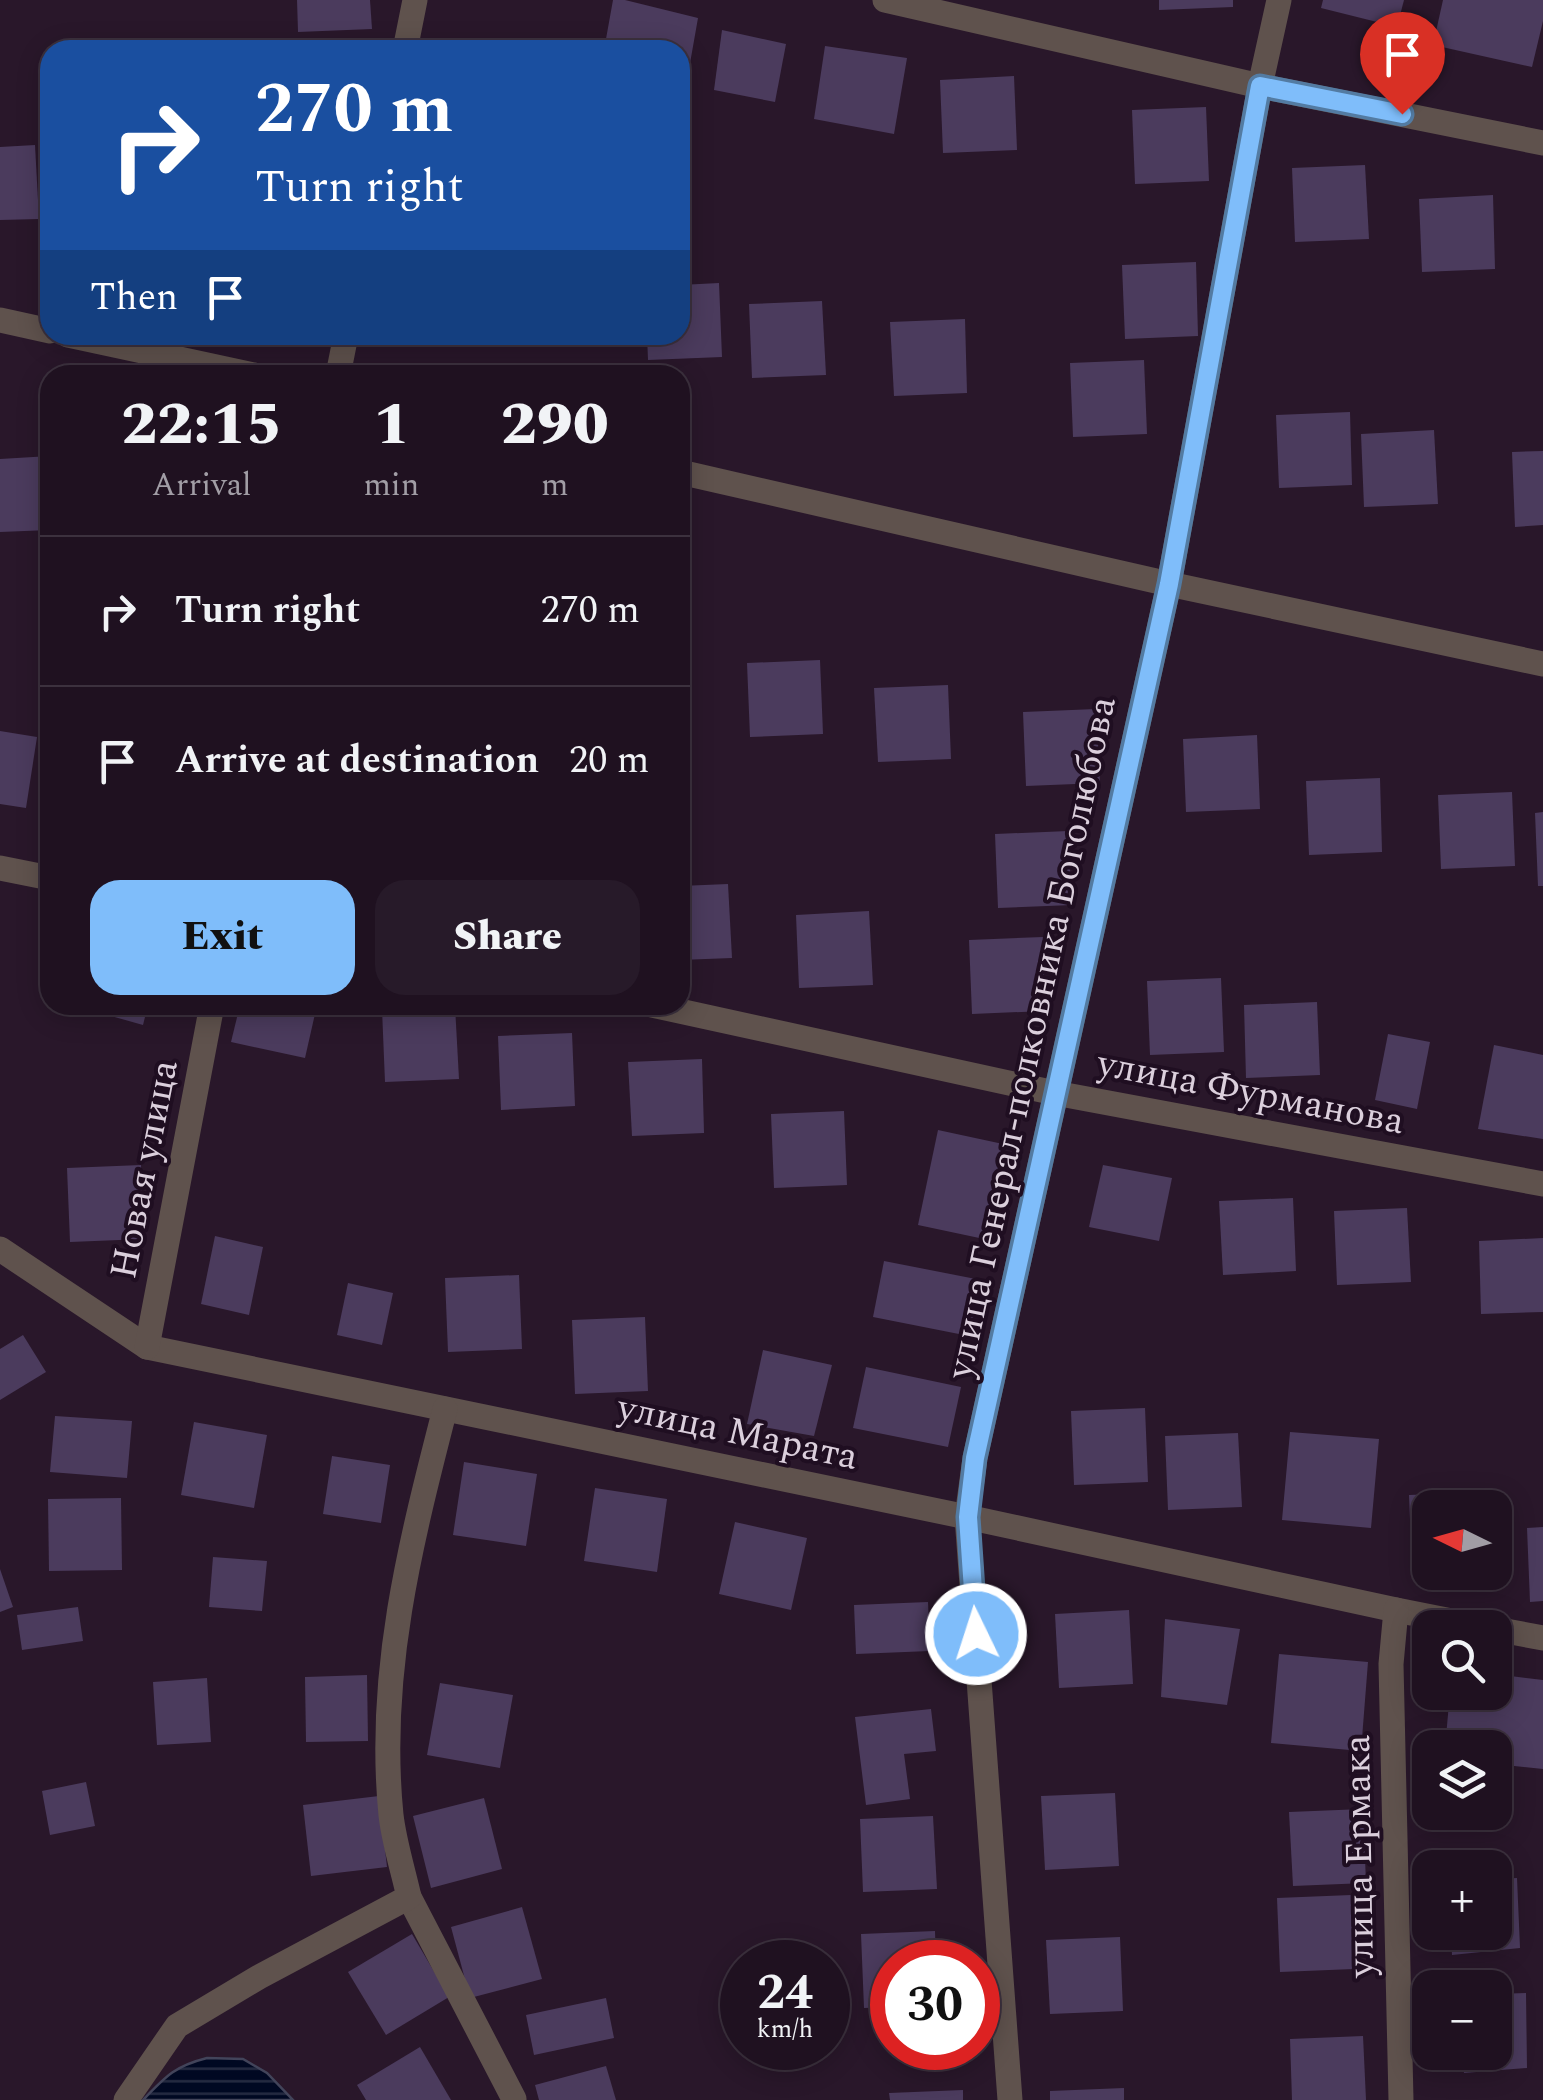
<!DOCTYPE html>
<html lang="en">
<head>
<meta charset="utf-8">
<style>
	body { margin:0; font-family:Spectral,serif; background:#271a29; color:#f1f3f6; height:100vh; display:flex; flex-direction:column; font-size:38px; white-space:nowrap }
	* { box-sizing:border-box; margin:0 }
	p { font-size:32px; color:#a19da5 }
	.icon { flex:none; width:55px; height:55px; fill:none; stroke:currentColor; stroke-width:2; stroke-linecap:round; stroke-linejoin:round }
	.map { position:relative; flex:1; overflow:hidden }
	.drawer { position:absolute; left:40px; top:365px; width:650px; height:650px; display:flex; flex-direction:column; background:#1f1120; border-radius:30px; box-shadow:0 5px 25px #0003,0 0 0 2px #3c313e }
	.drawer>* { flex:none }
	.guide { position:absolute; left:40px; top:40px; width:650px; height:305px; border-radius:30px; box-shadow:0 5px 25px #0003,0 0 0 2px #3c313e; background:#1a4fa0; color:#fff; overflow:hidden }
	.needle { width:65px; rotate:275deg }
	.fabs { position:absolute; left:1412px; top:1490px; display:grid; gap:20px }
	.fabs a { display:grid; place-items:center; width:100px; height:100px; border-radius:20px; background:#1f1120; box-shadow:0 5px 25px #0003,0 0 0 2px #3c313e; font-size:50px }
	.speed { position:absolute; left:720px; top:1940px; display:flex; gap:20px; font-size:50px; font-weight:700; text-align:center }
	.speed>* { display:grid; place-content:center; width:130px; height:130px; border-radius:50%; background:#1f1120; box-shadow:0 5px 25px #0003,0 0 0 2px #3c313e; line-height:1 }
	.speed small { font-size:25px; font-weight:400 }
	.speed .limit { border:15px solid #d22; background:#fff; color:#111 }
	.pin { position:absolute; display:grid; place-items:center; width:85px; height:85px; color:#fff; margin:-102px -42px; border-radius:50% 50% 50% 0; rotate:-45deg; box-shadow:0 0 10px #0007 }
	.pin .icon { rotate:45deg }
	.me { position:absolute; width:110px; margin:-55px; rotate:356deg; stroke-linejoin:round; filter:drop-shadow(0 0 8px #0008) }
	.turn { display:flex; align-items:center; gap:35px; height:210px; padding:0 50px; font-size:45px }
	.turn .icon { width:130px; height:130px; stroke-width:2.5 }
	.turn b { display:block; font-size:70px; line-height:85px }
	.then { display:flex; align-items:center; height:95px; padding:0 50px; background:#0003; gap:20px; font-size:38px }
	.eta { display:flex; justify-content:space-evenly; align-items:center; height:170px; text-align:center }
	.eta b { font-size:60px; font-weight:800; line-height:70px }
	.button { display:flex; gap:20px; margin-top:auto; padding:20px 50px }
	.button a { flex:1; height:115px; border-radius:30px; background:#7fbdfa; color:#111; font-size:40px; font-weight:800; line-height:115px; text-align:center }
	.button a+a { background:#271a29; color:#f1f3f6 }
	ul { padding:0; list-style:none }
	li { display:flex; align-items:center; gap:30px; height:150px; padding:0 50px; border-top:2px solid #3c313e }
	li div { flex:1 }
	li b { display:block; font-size:38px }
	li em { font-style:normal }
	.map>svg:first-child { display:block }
	.water { fill:url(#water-rules); stroke:#42445a; stroke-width:2.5 }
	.building { fill:#4b3b5d }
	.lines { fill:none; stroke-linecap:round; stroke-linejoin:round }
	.minor { stroke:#5f524d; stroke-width:25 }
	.route-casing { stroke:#537ba2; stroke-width:25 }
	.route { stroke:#7fbdfa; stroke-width:18 }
	.labels { text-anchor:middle; stroke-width:8; stroke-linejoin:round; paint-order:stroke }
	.street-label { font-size:38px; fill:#dbcfdc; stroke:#1f0e21 }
</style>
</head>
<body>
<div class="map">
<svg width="1543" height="2100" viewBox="0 0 1543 2100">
	<defs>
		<pattern id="water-rules" width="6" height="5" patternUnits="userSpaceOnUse" patternTransform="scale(2.5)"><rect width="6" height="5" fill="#000822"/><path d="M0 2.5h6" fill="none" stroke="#252b42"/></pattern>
	</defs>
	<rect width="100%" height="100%" fill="#29172a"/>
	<path class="water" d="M207,2058L243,2059L267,2073L293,2100H143C166,2076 175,2066 207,2058Z"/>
	<g class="building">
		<path d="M297,0H370L372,29L298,32Z"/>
		<path d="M613,0H625L698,18L686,86L680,85V50H604Z"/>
		<path d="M1159,0H1233V7L1159,10Z"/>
		<path d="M1323,0H1404L1397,27L1321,8Z"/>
		<path d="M1443,0H1543V21L1532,67L1433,45Z"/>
		<path d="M722,30L786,44L775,102L714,90Z"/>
		<path d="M825,46L907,58L894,134L814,119Z"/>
		<path d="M1014,76L1017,150L943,153L940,80Z"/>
		<path d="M1206,107L1209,181L1135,184L1132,110Z"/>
		<path d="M35,145L39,219L0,220V147Z"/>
		<path d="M1365,165L1369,239L1295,242L1292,168Z"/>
		<path d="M1493,195L1495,269L1422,272L1419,199Z"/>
		<path d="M1196,262L1198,336L1125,339L1122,265Z"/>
		<path d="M719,283L722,357L648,360L647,335H680V285Z"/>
		<path d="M822,301L826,375L752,378L749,304Z"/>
		<path d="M965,319L967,393L894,396L890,322Z"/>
		<path d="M542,335H615L616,342L542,345Z"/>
		<path d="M1144,360L1147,434L1073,437L1070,363Z"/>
		<path d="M1350,412L1352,485L1279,488L1276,415Z"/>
		<path d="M1434,430L1438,504L1364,507L1361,434Z"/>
		<path d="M1543,451V525L1515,527L1512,452Z"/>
		<path d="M50,456V530L0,532V459Z"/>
		<path d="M680,605H683L686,684L680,685Z"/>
		<path d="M820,660L823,734L750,737L747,663Z"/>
		<path d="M948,685L951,759L878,762L874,688Z"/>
		<path d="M1096,709L1100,783L1026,786L1023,712Z"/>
		<path d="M0,731L37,737L26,808L0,804Z"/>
		<path d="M1257,735L1260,809L1186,812L1183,739Z"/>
		<path d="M1380,778L1382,852L1309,855L1306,781Z"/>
		<path d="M1512,792L1515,866L1441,869L1438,795Z"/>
		<path d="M1543,812V886H1538L1535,813Z"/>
		<path d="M1068,831L1072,905L998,908L995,834Z"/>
		<path d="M728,884L732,958L680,960V886Z"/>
		<path d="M869,911L873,985L799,988L796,915Z"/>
		<path d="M1043,937L1045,1011L972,1014L969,940Z"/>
		<path d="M1221,978L1224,1052L1150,1055L1147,981Z"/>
		<path d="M1317,1002L1320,1075L1246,1078L1244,1005Z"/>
		<path d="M72,1005H148L143,1025Z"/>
		<path d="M240,1005H317L305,1058L231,1042Z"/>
		<path d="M455,1006L459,1079L385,1082L382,1009Z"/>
		<path d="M572,1033L575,1106L501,1110L498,1036Z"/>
		<path d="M1388,1034L1430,1042L1417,1109L1375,1100Z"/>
		<path d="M1494,1045L1543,1055V1139L1478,1129Z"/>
		<path d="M702,1059L704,1133L632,1136L628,1062Z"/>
		<path d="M844,1111L847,1185L774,1188L771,1114Z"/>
		<path d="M938,1130L1003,1144L984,1239L918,1225Z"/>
		<path d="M141,1165L144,1239L70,1242L67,1168Z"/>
		<path d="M1103,1165L1172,1178L1159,1241L1089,1227Z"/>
		<path d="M1293,1198L1296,1271L1223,1275L1219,1201Z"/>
		<path d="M1407,1208L1411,1282L1337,1285L1334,1211Z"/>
		<path d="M215,1236L263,1247L249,1315L201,1304Z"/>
		<path d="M1543,1238V1312L1481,1314L1479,1241Z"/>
		<path d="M884,1261L981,1280L969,1336L873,1317Z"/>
		<path d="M519,1275L522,1349L448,1352L445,1278Z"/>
		<path d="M348,1283L393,1293L382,1345L337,1335Z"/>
		<path d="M645,1317L648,1391L575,1394L572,1320Z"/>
		<path d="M23,1335L46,1372L0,1400V1349Z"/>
		<path d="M763,1350L832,1365L814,1436L747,1424Z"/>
		<path d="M866,1367L961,1387L948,1447L853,1428Z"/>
		<path d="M1145,1408L1148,1482L1074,1485L1071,1411Z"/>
		<path d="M55,1416L132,1421L127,1478L50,1472Z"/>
		<path d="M194,1422L267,1435L254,1508L181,1495Z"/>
		<path d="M1290,1432L1379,1439L1371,1528L1282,1520Z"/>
		<path d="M1238,1433L1242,1507L1168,1510L1165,1436Z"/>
		<path d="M332,1456L390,1465L381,1523L323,1514Z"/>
		<path d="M464,1462L537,1474L526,1546L453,1535Z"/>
		<path d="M595,1488L667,1499L657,1572L584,1561Z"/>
		<path d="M1482,1492L1483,1508H1430V1568L1412,1569L1409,1495Z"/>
		<path d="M121,1498L122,1570L49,1571L48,1499Z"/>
		<path d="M735,1522L807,1538L791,1610L719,1594Z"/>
		<path d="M1543,1527V1601L1530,1602L1527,1528Z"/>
		<path d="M213,1557L267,1561L262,1611L209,1607Z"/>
		<path d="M0,1569L13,1607L0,1612Z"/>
		<path d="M928,1602L930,1651L856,1654L854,1605Z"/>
		<path d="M78,1607L83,1641L22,1650L17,1615Z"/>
		<path d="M1129,1610L1133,1684L1059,1688L1055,1614Z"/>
		<path d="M1165,1619L1240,1629L1227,1705L1161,1697Z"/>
		<path d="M1279,1654L1368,1662L1361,1751L1271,1743Z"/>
		<path d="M1495,1674L1543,1680V1769L1495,1764V1748H1445L1450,1692H1495Z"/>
		<path d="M367,1675L368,1741L306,1742L305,1677Z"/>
		<path d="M207,1678L211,1742L157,1745L153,1682Z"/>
		<path d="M440,1683L513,1695L500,1768L427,1755Z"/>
		<path d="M931,1709L936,1751L904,1754L910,1799L866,1805L855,1717Z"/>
		<path d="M86,1782L95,1826L50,1835L42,1791Z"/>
		<path d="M1115,1793L1119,1866L1045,1870L1041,1796Z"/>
		<path d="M379,1796L387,1867L311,1876L303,1805Z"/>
		<path d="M484,1798L502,1869L431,1888L413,1816Z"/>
		<path d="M1363,1809L1366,1883L1293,1886L1289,1812Z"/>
		<path d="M933,1816L937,1889L863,1892L860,1819Z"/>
		<path d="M1517,1878L1520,1948L1452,1955L1451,1932H1495V1879Z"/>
		<path d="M1351,1895L1354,1969L1280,1972L1277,1898Z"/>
		<path d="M522,1907L542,1979L470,1998L451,1927Z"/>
		<path d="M935,1931L936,1962H892V2007L864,2008L861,1934Z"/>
		<path d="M412,1934L449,1997L386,2035L348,1972Z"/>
		<path d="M1120,1937L1123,2011L1050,2014L1046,1940Z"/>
		<path d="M1526,1993L1527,2068L1464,2073L1462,2052H1495V1994Z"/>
		<path d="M606,1998L614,2038L534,2055L526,2015Z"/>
		<path d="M1363,2036L1366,2100H1292L1290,2039Z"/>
		<path d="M420,2047L451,2100H366L357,2085Z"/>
		<path d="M606,2066L616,2100H539L535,2085Z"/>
		<path d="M1124,2088V2100H1050V2091Z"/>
		<path d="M963,2090V2100H890L889,2093Z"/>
	</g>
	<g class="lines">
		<g class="minor">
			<path d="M885,0L1260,86L1543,143"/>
			<path d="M405,50L415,0"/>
			<path d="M0,320L50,331"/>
			<path d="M68,335L254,375"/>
			<path d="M338,375L346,335"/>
			<path d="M680,472L1169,584L1543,664"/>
			<path d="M0,868L50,878"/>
			<path d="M652,1005L1055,1093L1543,1184"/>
			<path d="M0,1249L147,1347L967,1517L1396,1610L1487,1628"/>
			<path d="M147,1347L212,1005"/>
			<path d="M1396,1610L1391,1664L1401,2100"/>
			<path d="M1495,1629L1543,1638"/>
			<path d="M409,1897L514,2099"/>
			<path d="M126,2100L177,2026L259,1977L409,1897C403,1870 394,1842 391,1815C377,1674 410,1545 445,1409"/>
			<path d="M1010,2100L967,1517L975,1458L1169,584L1260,86L1279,0"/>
		</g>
	</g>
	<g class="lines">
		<defs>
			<path id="route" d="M976,1634L968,1517L975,1458L1169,584L1260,86L1402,114"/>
		</defs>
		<use href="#route" class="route-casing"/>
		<use href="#route" class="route"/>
	</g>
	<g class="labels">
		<g class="street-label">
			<text transform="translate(1030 1037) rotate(-78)" y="13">улица Генерал-полковника Боголюбова</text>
			<text transform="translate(1251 1091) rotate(11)" y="13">улица Фурманова</text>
			<text transform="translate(143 1169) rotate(-79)" y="13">Новая улица</text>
			<text transform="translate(738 1431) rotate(12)" y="13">улица Марата</text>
			<text transform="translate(1358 1856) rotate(-91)" y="13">улица Ермака</text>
		</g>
	</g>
</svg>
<div class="fabs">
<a><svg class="needle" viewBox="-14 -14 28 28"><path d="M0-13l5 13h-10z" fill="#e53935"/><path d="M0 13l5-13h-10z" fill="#a19da5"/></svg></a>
<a><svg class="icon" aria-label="search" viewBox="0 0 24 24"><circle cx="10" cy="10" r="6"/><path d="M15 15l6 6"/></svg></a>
<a><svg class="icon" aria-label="layers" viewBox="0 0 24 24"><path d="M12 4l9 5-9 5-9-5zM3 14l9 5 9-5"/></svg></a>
<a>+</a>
<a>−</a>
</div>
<div class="speed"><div>24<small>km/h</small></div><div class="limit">30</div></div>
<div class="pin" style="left:1402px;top:114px;background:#d93025"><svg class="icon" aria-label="arrive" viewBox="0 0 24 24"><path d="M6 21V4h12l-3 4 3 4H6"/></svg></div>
<svg class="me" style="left:976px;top:1634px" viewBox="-20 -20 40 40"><circle r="17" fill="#7fbdfa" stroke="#fff" stroke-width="3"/><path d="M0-11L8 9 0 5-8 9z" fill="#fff"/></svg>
<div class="guide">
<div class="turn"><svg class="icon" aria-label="right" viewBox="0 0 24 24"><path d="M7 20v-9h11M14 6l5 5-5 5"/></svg><div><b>270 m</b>Turn right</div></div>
<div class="then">Then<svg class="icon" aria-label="arrive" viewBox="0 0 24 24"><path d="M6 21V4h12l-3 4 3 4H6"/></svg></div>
</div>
<section class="drawer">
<div class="eta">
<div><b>22:15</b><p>Arrival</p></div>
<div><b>1</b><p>min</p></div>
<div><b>290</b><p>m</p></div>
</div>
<ul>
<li><svg class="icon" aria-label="right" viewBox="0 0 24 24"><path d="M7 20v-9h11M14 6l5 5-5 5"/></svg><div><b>Turn right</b></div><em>270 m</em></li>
<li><svg class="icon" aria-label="arrive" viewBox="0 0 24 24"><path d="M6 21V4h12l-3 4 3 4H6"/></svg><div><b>Arrive at destination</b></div><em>20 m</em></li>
</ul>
<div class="button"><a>Exit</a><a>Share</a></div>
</section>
</div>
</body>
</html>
